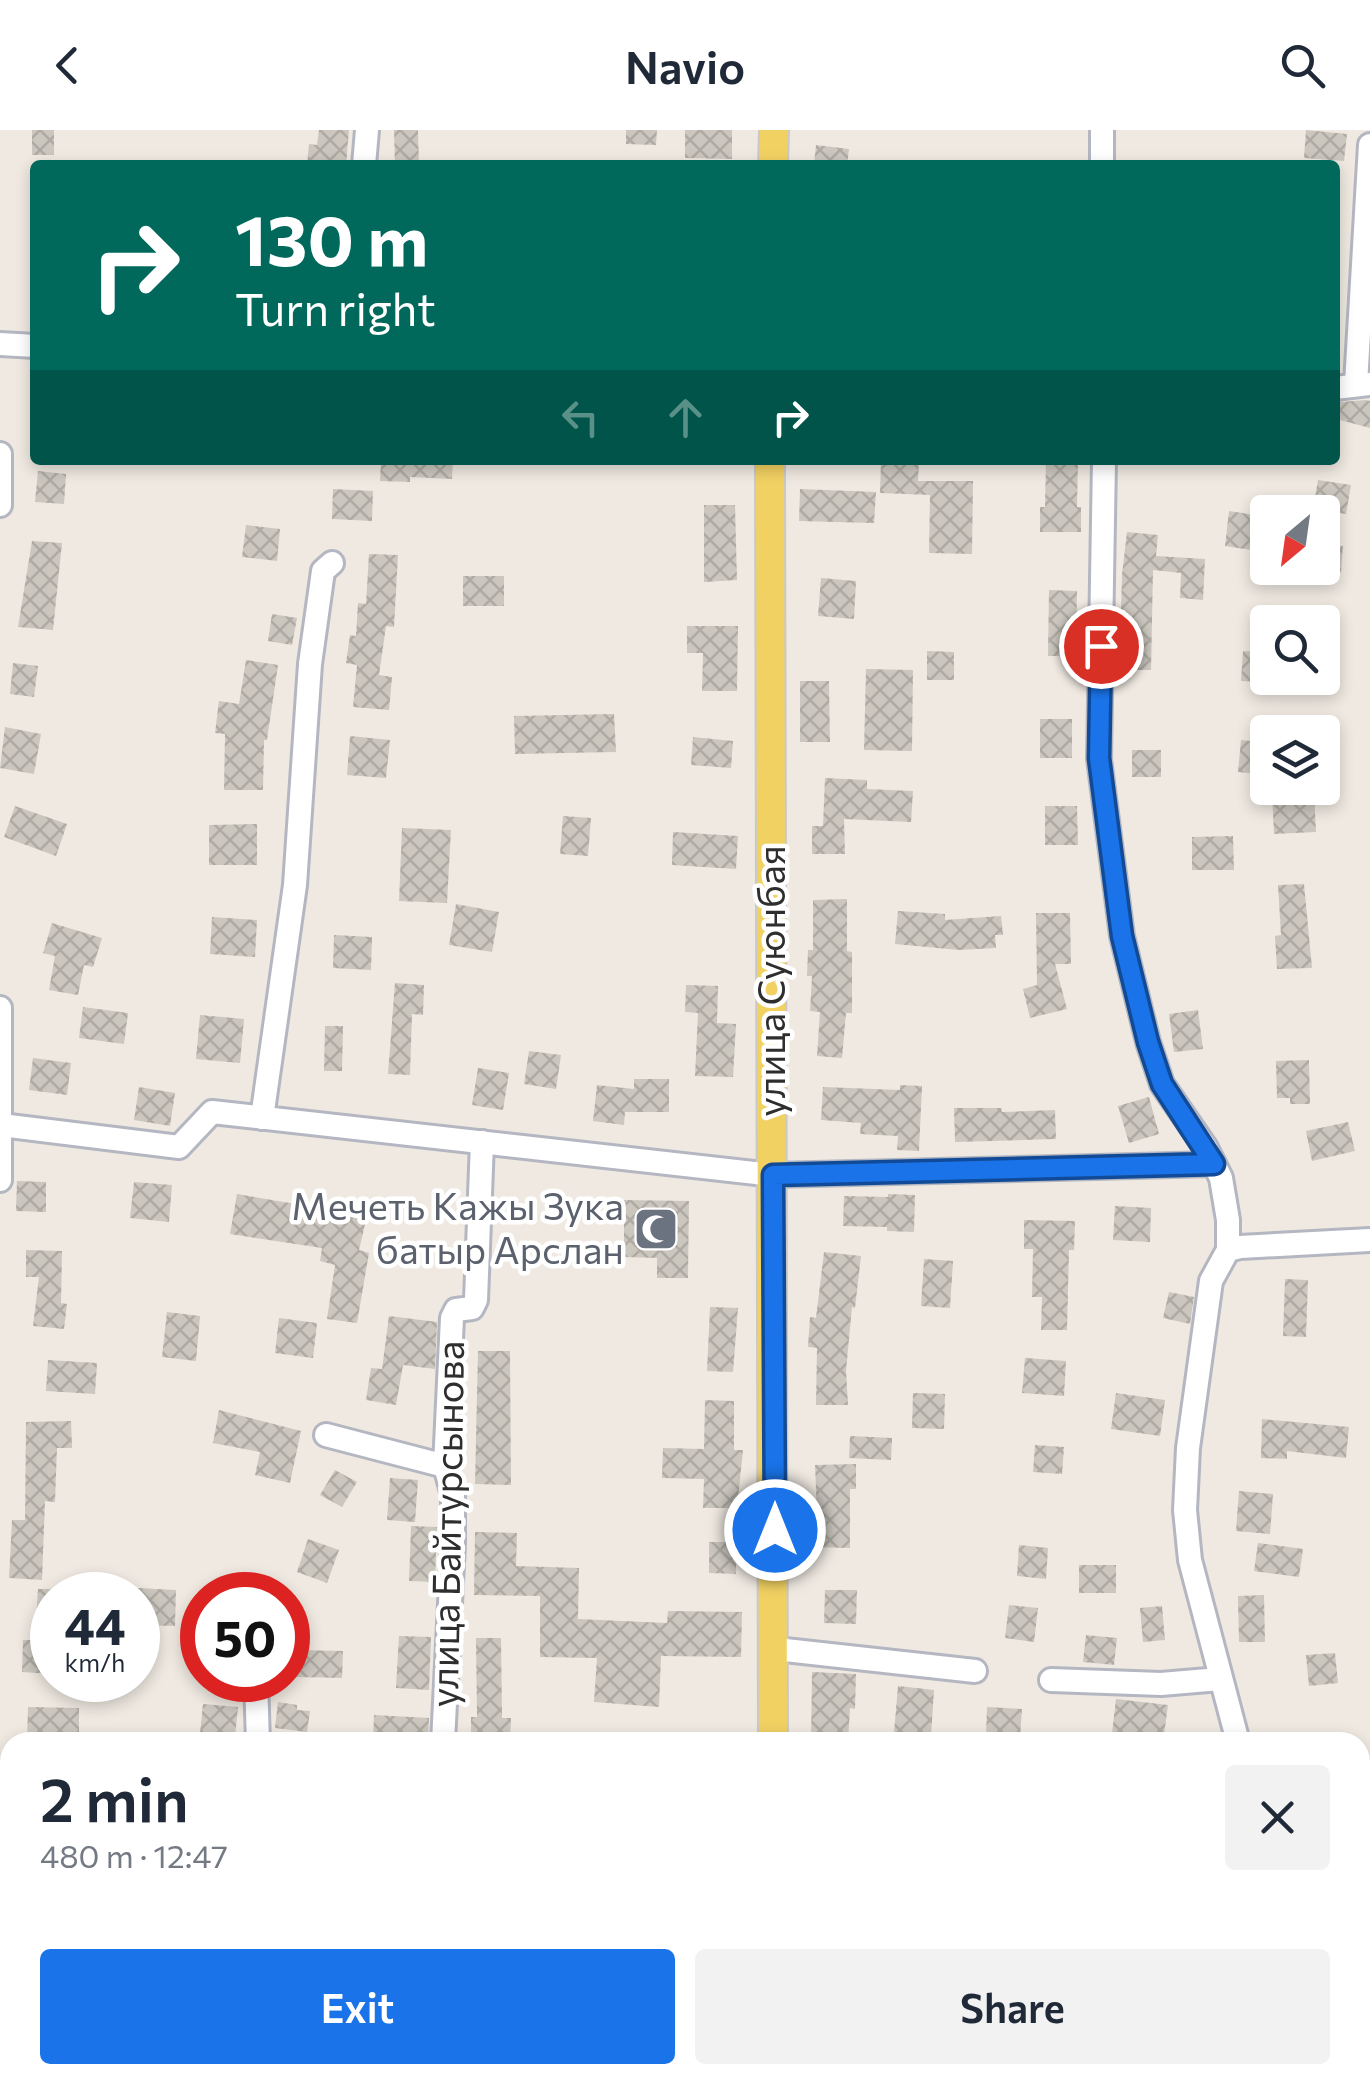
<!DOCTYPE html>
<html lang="en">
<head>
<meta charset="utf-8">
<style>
	body { margin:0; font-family:Commissioner,sans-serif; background:#f2f2f3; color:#1f2937; height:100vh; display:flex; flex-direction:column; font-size:38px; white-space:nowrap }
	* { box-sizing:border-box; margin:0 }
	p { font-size:32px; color:#747a83 }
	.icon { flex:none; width:55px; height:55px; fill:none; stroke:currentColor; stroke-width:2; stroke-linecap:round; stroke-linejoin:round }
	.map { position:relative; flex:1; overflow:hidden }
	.side { position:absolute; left:0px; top:1602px; width:1370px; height:352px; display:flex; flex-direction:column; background:#fff; border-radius:30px 30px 0 0; box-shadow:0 5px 15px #0003 }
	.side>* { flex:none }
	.guide { position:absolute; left:30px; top:30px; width:1310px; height:305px; border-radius:10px; box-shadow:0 5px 15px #0003; background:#00695c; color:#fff; overflow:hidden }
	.needle { width:65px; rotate:209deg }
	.buttons { position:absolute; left:1250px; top:365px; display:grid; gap:20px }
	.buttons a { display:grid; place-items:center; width:90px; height:90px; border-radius:10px; background:#fff; box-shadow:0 5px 15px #0003; font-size:50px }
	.speed { position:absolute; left:30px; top:1442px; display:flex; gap:20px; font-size:50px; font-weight:700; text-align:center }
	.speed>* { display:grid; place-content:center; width:130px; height:130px; border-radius:50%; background:#fff; box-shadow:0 5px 15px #0003; line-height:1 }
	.speed small { font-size:25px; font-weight:400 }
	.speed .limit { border:15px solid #d22; background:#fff; color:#111 }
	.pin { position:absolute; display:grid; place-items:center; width:85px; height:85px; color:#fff; margin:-42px; border:5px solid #fff; border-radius:50%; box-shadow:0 2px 10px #0007 }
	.me { position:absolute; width:110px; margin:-55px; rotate:0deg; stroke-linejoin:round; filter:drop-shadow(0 0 8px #0008) }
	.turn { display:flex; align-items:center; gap:35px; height:210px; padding:0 40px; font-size:45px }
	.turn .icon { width:130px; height:130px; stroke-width:2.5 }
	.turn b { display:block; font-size:70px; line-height:85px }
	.lanes { display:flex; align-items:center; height:95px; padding:0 40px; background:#0003; justify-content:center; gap:50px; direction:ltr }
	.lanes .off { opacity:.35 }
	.round { display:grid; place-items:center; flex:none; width:105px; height:105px; border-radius:10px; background:#f2f2f3 }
	.overview { display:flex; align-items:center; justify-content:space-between; height:170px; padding:0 40px }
	h1 { font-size:60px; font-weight:600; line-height:75px }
	.button { display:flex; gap:20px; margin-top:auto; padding:20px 40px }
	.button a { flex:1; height:115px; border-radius:10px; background:#1a73e8; color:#fff; font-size:40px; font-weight:600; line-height:115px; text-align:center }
	.button a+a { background:#f2f2f3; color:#1f2937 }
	header { display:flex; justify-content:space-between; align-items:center; height:130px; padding:0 40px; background:#fff; font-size:45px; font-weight:600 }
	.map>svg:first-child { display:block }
	.education { fill:#f0e6d1 }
	.building { fill:url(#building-cross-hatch) }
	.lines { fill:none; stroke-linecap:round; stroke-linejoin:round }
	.minor-casing { stroke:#b4b7c1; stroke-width:28 }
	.major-casing { stroke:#c9c9c9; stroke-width:32 }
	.minor { stroke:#fff; stroke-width:22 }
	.major { stroke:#f2d163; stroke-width:28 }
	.route-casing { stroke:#114b97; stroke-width:25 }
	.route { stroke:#1a73e8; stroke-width:18 }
	.labels { text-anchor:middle; stroke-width:9; stroke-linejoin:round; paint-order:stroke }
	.street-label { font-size:38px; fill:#2e2e2e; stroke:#fff }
	.worship-label { font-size:38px; fill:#5b616d; stroke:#fff; text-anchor:end }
</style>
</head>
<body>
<header><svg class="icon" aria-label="back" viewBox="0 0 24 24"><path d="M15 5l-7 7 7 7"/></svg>Navio<svg class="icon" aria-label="search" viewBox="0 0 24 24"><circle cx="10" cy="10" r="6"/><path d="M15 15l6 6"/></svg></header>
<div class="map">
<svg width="1370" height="1953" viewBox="0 0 1370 1953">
	<defs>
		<pattern id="building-cross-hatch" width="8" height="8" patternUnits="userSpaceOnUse" patternTransform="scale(2.5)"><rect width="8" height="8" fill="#cbc7bf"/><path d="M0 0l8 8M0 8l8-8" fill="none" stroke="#afaba4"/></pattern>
	</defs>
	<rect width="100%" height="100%" fill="#efe9e1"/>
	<path class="education" d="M382,1945H629V1953H381Z"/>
	<g class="building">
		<rect x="32" y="0" width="22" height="25"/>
		<path d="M319,0H349L346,35H307L309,14L317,15Z"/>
		<path d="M394,0H418L419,35H395Z"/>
		<path d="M626,0H657L656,15L626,14Z"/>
		<path d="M685,0H732V29L685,28Z"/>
		<path d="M1306,0L1347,4L1344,31L1304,28Z"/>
		<path d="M816,15L849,19L847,35H814Z"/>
		<path d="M1366,270L1370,271V298L1336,289L1340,272Z"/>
		<path d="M381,330H453L452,349L410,347V352L380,351Z"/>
		<path d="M881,330H919L918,351H973L972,424L929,423L930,365L880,363Z"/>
		<path d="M1046,330H1078L1077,377H1081V402H1040V377H1045Z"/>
		<path d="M38,341L66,344L64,374L35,372Z"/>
		<path d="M1318,350L1351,355L1346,384L1313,379Z"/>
		<path d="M333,359L373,361L372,391L332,389Z"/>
		<path d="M800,359L876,362L874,393L799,391Z"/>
		<path d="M704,375H735L737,450L704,452Z"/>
		<path d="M1229,381L1268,387L1264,422L1225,416Z"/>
		<path d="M246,395L280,399L277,431L242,427Z"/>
		<path d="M1127,402L1158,405L1156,426L1205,429L1203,470L1180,468L1181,443L1153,440L1151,540H1124L1125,480H1121L1122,445Z"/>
		<path d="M32,411L62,413L53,500L18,497Z"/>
		<path d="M1322,414L1343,416L1341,442L1322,440Z"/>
		<path d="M369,424L398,425L394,497L386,496L379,545L392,547L389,580L353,577L357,535L346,533L350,505L356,506L358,473L366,474Z"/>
		<rect x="463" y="446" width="41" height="30"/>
		<path d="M821,448L856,451L854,489L818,486Z"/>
		<path d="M1049,460L1077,461L1076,526H1048Z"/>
		<path d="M272,484L297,488L292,515L268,511Z"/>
		<path d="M687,496H738L737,561H702L703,523H687Z"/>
		<path d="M927,521L954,522V550H927Z"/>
		<path d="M1243,521L1268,522V552L1241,551Z"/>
		<path d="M246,530L278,535L267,610H264L263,660H224L225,604L215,603L219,571L239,574Z"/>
		<path d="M13,533L38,536L34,567L10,564Z"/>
		<path d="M866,539L913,540L912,621L864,620Z"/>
		<path d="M800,551H829L830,612H800Z"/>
		<path d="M614,584L616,622L515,624L514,586Z"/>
		<rect x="1040" y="589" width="32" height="39"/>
		<path d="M5,597L41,604L34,644L0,638Z"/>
		<path d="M350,606L390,610L386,648L347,645Z"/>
		<path d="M693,607L733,611L731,638L691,635Z"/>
		<path d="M1241,610L1268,613V645L1238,642Z"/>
		<rect x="1132" y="620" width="29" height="27"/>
		<path d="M825,648L867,650V659L913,661L911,692L844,689L845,724H812V696H823Z"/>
		<path d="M1314,662L1316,702L1274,704L1272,664Z"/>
		<path d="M15,676L67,694L56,726L4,707Z"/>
		<path d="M1045,676H1077L1078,715H1045Z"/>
		<path d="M563,686L591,688L588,726L560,724Z"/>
		<path d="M257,694V735H209V695Z"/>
		<path d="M402,698L451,700L447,773L399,771Z"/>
		<path d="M673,702L738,706L736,739L672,735Z"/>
		<path d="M1233,706L1234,740H1192V707Z"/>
		<path d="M1304,754L1312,838L1277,839L1275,806L1281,805L1278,755Z"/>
		<path d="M847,769V821L852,822V883H846L842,928L817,926L820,882L810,881L812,846H807L808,820H813V770Z"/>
		<path d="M456,774L499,782L492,822L449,815Z"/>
		<path d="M898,781L945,784V790L1001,786L1003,805H995L996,818L959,820L895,814Z"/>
		<path d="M1036,783H1070L1071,834H1055L1067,879L1030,888L1023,859L1037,855Z"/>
		<path d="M212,787L257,790L255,827L210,824Z"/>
		<path d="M52,793L102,808L93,837L84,835L78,865L49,860L55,826L43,823Z"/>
		<path d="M334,805L372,807L371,840L333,838Z"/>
		<path d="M395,853L424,855L423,885L412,884L410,945L388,944Z"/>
		<path d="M686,855L718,856L717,893L736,894L733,947L695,946L698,883L685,882Z"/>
		<path d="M83,877L128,883L124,914L79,908Z"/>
		<path d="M1198,880L1203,919L1174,922L1169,884Z"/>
		<path d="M200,885L244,889L240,933L196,929Z"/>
		<path d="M325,896H343L342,941H324Z"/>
		<path d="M529,921L561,925L556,959L524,954Z"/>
		<path d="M33,928L71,933L67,965L29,960Z"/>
		<path d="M1309,930L1310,974H1290V968H1277L1276,931Z"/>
		<path d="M478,938L509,943L503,980L472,975Z"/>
		<path d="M634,949H669V982H625L624,995L593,991L597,955L634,959Z"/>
		<path d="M900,955L922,956L919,1021L897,1020L898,1006L860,1004L861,993L821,990L823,957L900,960Z"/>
		<path d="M139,957L175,963L170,996L134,990Z"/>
		<path d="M1149,967L1159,1004L1129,1013L1118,976Z"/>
		<path d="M954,978H1001L1002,982L1055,980L1056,1009L955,1012Z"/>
		<path d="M1348,992L1355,1021L1312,1031L1306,1001Z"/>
		<path d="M17,1051L46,1052V1082L16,1081Z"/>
		<path d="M134,1052L172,1055L169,1092L130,1088Z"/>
		<path d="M237,1064L367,1086L359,1120L369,1123L357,1193L327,1189L335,1135L320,1131L322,1118L230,1104Z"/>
		<path d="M888,1064L915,1065L914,1102L887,1101V1097L843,1096L844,1066L888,1067Z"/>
		<path d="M624,1070L689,1071L688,1148H657V1128L624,1127Z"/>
		<path d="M1115,1076L1151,1078L1150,1112L1113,1110Z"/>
		<path d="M1024,1090L1075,1091L1074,1120H1069L1067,1200H1041L1042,1167H1032L1033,1119H1024Z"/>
		<path d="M26,1120L62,1121L61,1173L67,1174L64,1199L33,1196L39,1147H26Z"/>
		<path d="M824,1122L861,1126L855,1178L852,1177L846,1241L848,1275H816L817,1218L808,1217L810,1187L816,1188Z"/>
		<path d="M924,1129L953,1131L950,1178L921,1176Z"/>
		<path d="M1285,1149L1308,1150L1306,1207L1283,1206Z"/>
		<path d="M1169,1162L1194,1167L1190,1194L1163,1188Z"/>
		<path d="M710,1177L738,1178L733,1242L707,1241Z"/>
		<path d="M167,1182L200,1186L196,1231L162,1227Z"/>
		<path d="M389,1186L437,1192L435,1239L403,1235L396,1275L366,1270L371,1238L382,1239Z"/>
		<path d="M279,1188L317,1193L313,1228L275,1223Z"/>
		<path d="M478,1221H510L511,1355L475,1354Z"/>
		<path d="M1025,1228L1066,1231L1064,1266L1022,1263Z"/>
		<path d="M48,1230L97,1233L95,1264L46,1261Z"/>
		<path d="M913,1263L945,1264L944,1299L912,1298Z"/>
		<path d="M1116,1263L1165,1270L1160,1306L1111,1299Z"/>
		<path d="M705,1270L734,1271V1320H743L737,1378H703L704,1349L662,1348L663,1318L704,1319Z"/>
		<path d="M219,1280L301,1301L290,1353L255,1345L260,1322L213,1313Z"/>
		<path d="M1262,1289L1349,1297L1346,1328L1287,1321V1329L1261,1328Z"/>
		<path d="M71,1291L72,1318H57L55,1372L45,1371L42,1450L9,1448L12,1390H25L26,1292Z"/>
		<path d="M850,1306L892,1308L891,1330L849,1328Z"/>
		<path d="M1035,1315L1064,1317L1062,1344L1033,1342Z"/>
		<path d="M856,1334V1359H850V1418L812,1417L813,1385H817L815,1335Z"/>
		<path d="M335,1340L357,1352L342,1377L320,1365Z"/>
		<path d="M390,1348L418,1350L415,1392L387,1390Z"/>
		<path d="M1239,1361L1273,1364L1270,1404L1236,1401Z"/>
		<path d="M411,1396L437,1397L435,1452L409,1451Z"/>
		<path d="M475,1402L517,1403L516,1436L579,1438L578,1489L667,1493L668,1481L742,1482L741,1527L661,1526L659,1577L594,1572L597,1528L540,1527V1466L474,1465Z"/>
		<path d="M308,1409L339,1420L327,1453L297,1442Z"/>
		<path d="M709,1412H736V1444L709,1443Z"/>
		<path d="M1258,1413L1303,1419L1299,1447L1254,1441Z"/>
		<path d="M1019,1415L1048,1418L1046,1449L1017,1446Z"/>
		<rect x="1079" y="1435" width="37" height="28"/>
		<path d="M138,1458L176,1460L175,1496L138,1495Z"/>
		<path d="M38,1459H52V1544L22,1542L23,1510H35Z"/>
		<path d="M825,1460H857L856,1494L824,1493Z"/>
		<path d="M1264,1465L1265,1512H1239L1238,1466Z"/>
		<path d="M1009,1475L1038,1478L1034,1512L1005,1508Z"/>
		<path d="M1162,1476L1165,1510L1143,1512L1140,1478Z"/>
		<path d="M1086,1505L1117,1508L1114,1535L1083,1532Z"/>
		<path d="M399,1506L431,1507L429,1560L396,1558Z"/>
		<path d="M476,1508H501L502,1588H511L510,1612H471V1587H477Z"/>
		<path d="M297,1520L343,1521L342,1548L296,1547Z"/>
		<path d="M1335,1523L1338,1553L1309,1556L1306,1525Z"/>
		<path d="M812,1542L856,1544L855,1579L850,1578L848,1612H811Z"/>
		<path d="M898,1556L934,1560L931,1606L894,1603Z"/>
		<path d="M1116,1569L1168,1575L1163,1612H1111Z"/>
		<path d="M278,1572L297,1575V1580L310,1581L307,1602L275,1598Z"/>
		<path d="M203,1574L238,1577L235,1607L200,1603Z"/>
		<path d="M28,1577L79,1578V1612H27Z"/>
		<path d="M987,1577L1022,1579L1020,1608L986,1606Z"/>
		<path d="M374,1585L429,1588L428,1612H373Z"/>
	</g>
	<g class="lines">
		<defs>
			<g id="minor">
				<path d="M1102,0V35"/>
				<path d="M364,35L367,0"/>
				<path d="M0,214L35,216"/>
				<path d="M1356,254L1370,15"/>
				<path d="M1335,258L1370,254"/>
				<path d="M0,324V375"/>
				<path d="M1104,330L1099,629L1122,806L1148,912L1162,954L1206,1018L1221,1048L1228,1090V1120"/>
				<path d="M0,878V1050"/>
				<path d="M262,988L295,755L310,534L323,441L332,433"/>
				<path d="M1,995L179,1017L212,982L773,1045L1214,1034"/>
				<path d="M326,1305L445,1336"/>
				<path d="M255,1463V1465"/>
				<path d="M776,1519L975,1541"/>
				<path d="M256,1550L258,1612"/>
				<path d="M1051,1550L1161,1554L1220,1549"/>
				<path d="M443,1612L453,1414V1365L445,1336L452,1188L456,1180L472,1178L476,1170L482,1012"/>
				<path d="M1238,1612L1190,1430L1185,1380L1188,1318L1211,1151L1228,1120L1240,1117L1370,1110"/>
				<path d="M0,1765H10"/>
				<path d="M1360,1857L1370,1851"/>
				<path d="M264,1945V1953"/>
				<path d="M1162,1945L1165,1953"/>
			</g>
			<g id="major">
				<path d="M773,35L774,0"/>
				<path d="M770,330L773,1612"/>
				<path d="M767,1953V1945"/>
			</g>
		</defs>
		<use href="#minor" class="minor-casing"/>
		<use href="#major" class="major-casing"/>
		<use href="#minor" class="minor"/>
		<use href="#major" class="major"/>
	</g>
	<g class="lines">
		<defs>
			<path id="route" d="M775,1400L773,1045L1214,1034L1162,954L1148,912L1122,806L1099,628L1101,516"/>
		</defs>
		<use href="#route" class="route-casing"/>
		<use href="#route" class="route"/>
	</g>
	<defs>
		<symbol id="mosque-square" viewBox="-11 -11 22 22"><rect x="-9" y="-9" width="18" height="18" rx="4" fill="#6b7280" stroke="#fff"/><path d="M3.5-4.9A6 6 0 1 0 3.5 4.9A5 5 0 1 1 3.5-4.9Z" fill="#fff"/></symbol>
	</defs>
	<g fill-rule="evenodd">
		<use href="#mosque-square" x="631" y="1074" width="50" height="50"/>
	</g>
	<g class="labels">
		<g class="street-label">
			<text transform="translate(772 851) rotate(-90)" y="13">улица Суюнбая</text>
			<text transform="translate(448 1394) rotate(-89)" y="13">улица Байтурсынова</text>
		</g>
		<g class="worship-label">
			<text x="624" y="1090">Мечеть Кажы Зука<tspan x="624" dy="44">батыр Арслан</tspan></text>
		</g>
	</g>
</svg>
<div class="buttons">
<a><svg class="needle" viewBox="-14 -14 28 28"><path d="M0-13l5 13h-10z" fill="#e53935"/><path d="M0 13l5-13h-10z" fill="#747a83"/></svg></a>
<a><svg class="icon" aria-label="search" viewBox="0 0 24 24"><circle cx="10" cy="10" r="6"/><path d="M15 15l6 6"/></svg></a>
<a><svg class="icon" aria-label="layers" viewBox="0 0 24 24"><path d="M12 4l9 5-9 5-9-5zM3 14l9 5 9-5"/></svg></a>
</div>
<div class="speed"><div>44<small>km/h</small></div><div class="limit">50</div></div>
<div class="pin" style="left:1101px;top:516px;background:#d93025"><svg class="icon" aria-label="arrive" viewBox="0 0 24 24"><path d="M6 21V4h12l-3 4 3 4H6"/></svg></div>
<svg class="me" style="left:775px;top:1400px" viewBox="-20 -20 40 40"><circle r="17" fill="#1a73e8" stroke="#fff" stroke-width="3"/><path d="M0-11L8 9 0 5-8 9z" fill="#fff"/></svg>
<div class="guide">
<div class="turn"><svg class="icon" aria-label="right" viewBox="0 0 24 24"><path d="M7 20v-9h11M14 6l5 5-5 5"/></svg><div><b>130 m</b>Turn right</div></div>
<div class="lanes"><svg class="icon off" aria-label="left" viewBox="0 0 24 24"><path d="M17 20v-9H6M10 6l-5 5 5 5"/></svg><svg class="icon off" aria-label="ahead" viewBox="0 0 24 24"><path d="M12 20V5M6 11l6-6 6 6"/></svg><svg class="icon" aria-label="right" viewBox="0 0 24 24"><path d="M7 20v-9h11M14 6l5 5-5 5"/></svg></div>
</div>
<section class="side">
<div class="overview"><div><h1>2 min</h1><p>480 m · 12:47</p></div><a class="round"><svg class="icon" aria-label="close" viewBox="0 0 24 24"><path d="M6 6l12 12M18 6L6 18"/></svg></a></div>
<div class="button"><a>Exit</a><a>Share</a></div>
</section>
</div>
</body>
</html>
